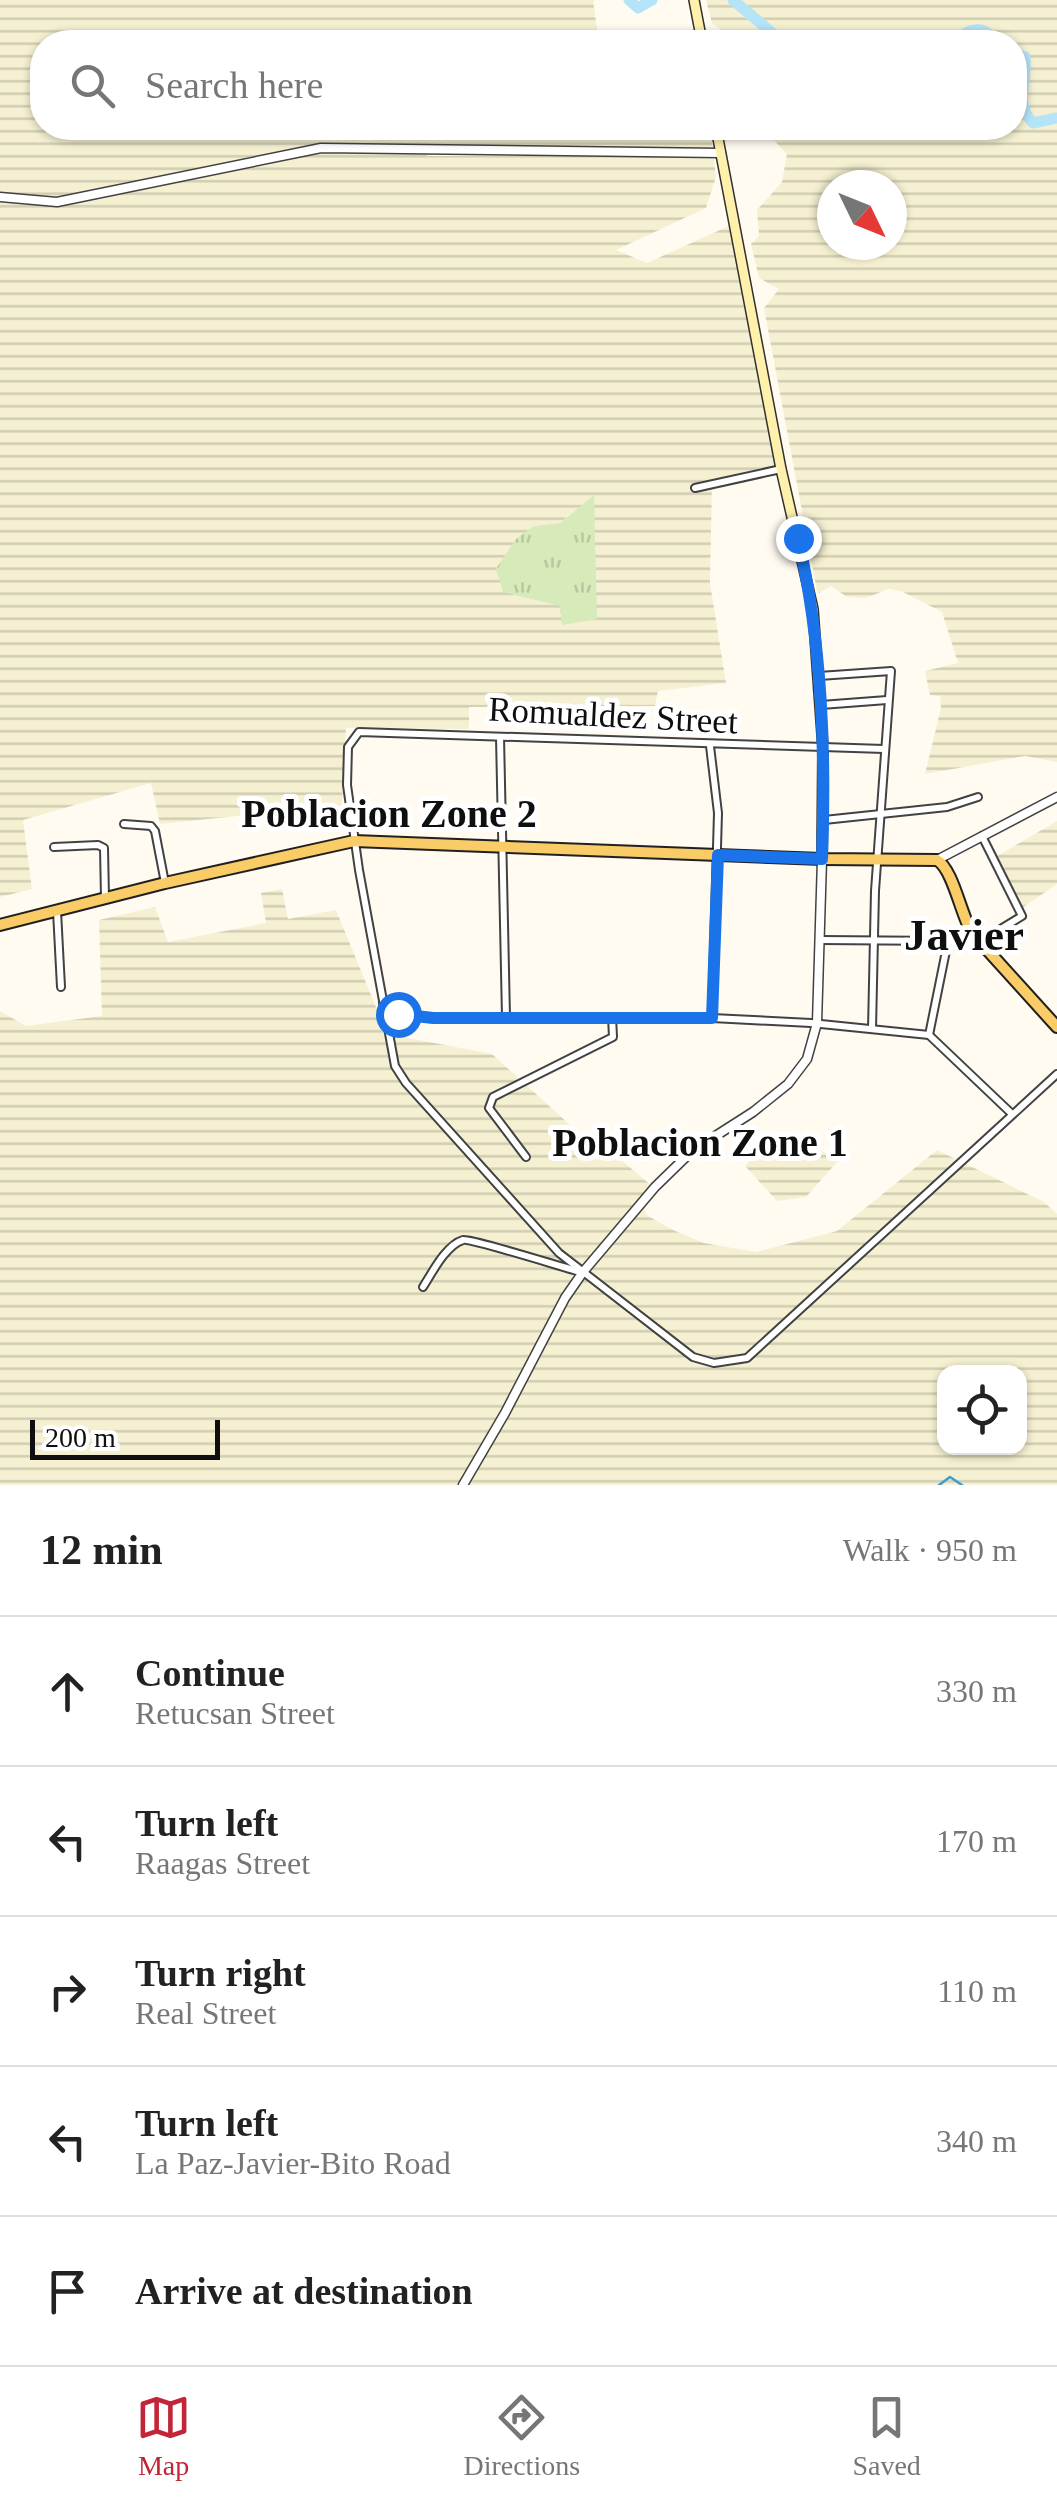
<!DOCTYPE html>
<meta charset="utf-8">
<style>
body{margin:0;font-family:"Times New Roman",serif;background:#f6f6f6;color:#222}
.controls{position:absolute;right:30px;bottom:30px;display:grid;overflow:hidden;border-radius:20px;box-shadow:0 2px 8px #0004}
.controls button{width:90px;height:90px;display:grid;place-items:center;padding:0;border:0;border-bottom:2px solid #e0e0e0;background:#fff;color:#222;font:50px sans-serif}
.compass{position:absolute;left:817px;top:170px;width:90px;height:90px;border-radius:50%;background:#fff;box-shadow:0 2px 8px #0004;rotate:133deg}
.scale{position:absolute;left:30px;bottom:25px;width:190px;box-sizing:border-box;padding-left:10px;border:5px solid #0f0f0f;border-top:0;font-size:28px;line-height:35px;white-space:nowrap;color:#0f0f0f;-webkit-text-stroke:8px #fff;paint-order:stroke}
.stop{position:absolute;width:30px;height:30px;margin:-22px;border:8px solid #1a73e8;border-radius:50%;background:#fff}
.stop.end{background:#1a73e8;border-color:#fff;box-shadow:0 2px 10px #0008}
.list{margin:0;padding:0;list-style:none}
h2{display:flex;justify-content:space-between;align-items:center;height:130px;margin:0;padding:0 40px;font-size:42px}
h2 small{font-size:32px;font-weight:400;color:#767676}
.list li{display:grid;grid-template-columns:65px 1fr auto;gap:30px;align-items:center;box-sizing:border-box;height:150px;padding:0 40px;border-top:2px solid #e0e0e0}
.list b{display:block;font-size:38px;white-space:nowrap}
.list p{margin:0;font-size:32px;white-space:nowrap;color:#767676}
.list em{font-size:32px;font-style:normal;color:#767676}
.icon{flex:none;width:55px;height:55px;fill:none;stroke:currentColor;stroke-width:2;stroke-linecap:round;stroke-linejoin:round}
.map{position:relative;flex:none;width:1057px;height:1485px;overflow:hidden}
.search{position:absolute;background:#fff;box-shadow:0 2px 8px #0004;left:30px;right:30px;top:30px;height:110px;display:flex;align-items:center;gap:25px;box-sizing:border-box;padding:0 35px;border-radius:40px;color:#767676;font-size:38px}
.sheet{height:880px;background:#fff}
nav{display:flex;justify-content:space-around;align-items:center;box-sizing:border-box;height:140px;border-top:2px solid #e0e0e0;background:#fff;font-size:28px;color:#767676}
nav a{display:grid;justify-items:center;gap:5px}
nav .on{color:#c12537}
.map>svg:first-child{display:block}
.farmland{fill:url(#farmland-rules);fill-rule:evenodd}
.grass{fill:url(#grass-tufts)}
.lines{fill:none;stroke-linecap:round;stroke-linejoin:round}
.stream{stroke:#3c9ece;stroke-width:2.5}
.river{stroke:#b5e3f7;stroke-width:11}
.minor-casing{stroke:#424242;stroke-width:10}
.tertiary-casing{stroke:#424242;stroke-width:11}
.secondary-casing{stroke:#313131;stroke-width:12}
.primary-casing{stroke:#202020;stroke-width:14}
.minor{stroke:#fff;stroke-width:6}
.tertiary{stroke:#fff;stroke-width:8}
.secondary{stroke:#fff0ac;stroke-width:9}
.primary{stroke:#f9cc67;stroke-width:10}
.route{stroke:#1a73e8;stroke-width:12}
.labels{text-anchor:middle;stroke-width:10;stroke-linejoin:round;paint-order:stroke}
.street-label{font-size:35px;fill:#0f0f0f;stroke:#fff}
.quarter-label{font-size:40px;font-weight:bold;fill:#0f0f0f;stroke:#fff}
.district-label{font-size:45px;font-weight:bold;fill:#0f0f0f;stroke:#fff}
</style>
<div class="map">
<svg width="1057" height="1485" viewBox="0 0 1057 1485">
<defs>
<pattern id="farmland-rules" width="6" height="5" patternUnits="userSpaceOnUse" patternTransform="scale(2.5)"><rect width="6" height="5" fill="#f5f0d1"/><path d="M0 2.5h6" fill="none" stroke="#d1cdb2"/></pattern>
<pattern id="grass-tufts" width="24" height="20" patternUnits="userSpaceOnUse" patternTransform="scale(2.5)"><rect width="24" height="20" fill="#d6eaba"/><path d="M3 7l-1-3M5 7V3M7 7l1-3M15 17l-1-3M17 17v-4M19 17l1-3" fill="none" stroke="#b6c89f"/></pattern>
</defs>
<rect width="100%" height="100%" fill="#fffbf1"/>
<g class="farmland">
<path d="M0 0H596L593 1 599 42H42V128H1014V42H737L712 23 706 0H1057V762L1025 756 925 774 941 708 940 696 930 695 925 671 958 663 942 612 901 591 889 589 866 598 847 597 831 586 819 593 817 591 764 308 779 289 759 278 751 244 759 236 757 210 782 182 787 154 771 137 743 140 728 129 711 134 716 177 706 208 616 250 647 263 731 225 777 469 712 483 710 583 726 683 658 691 655 706 469 707V729L346 728 342 805 160 824 151 783 23 820 32 889 0 897ZM425 146 550 148 549 156H427ZM832 185H892V245H832ZM574 511 563 625 560 605 534 526 560 523Z"/>
<path d="M1057 821V884L1022 908 997 856Z"/>
<path d="M282 889 288 919 336 910 380 1017 408 1038 492 1054 603 1155 620 1159 653 1187 644 1209 648 1216 673 1230 704 1243 756 1252 837 1231 937 1150 1044 1202 1057 1214V1485H0V1011L26 1026 102 1016 99 920 155 907 168 942 266 923 261 893ZM944 1372H1020V1448H944Z"/>
<path d="M793 1134 838 1161 806 1197 777 1201 745 1166 769 1140Z"/>
</g>
<path class="grass" d="M594 495 597 619 562 625 560 606 503 592 496 569 516 539 534 526 560 523Z"/>
<g class="lines">
<path class="stream" d="M939 1485 950 1477 962 1485"/>
<g class="river">
<path d="M629 0 638 8 652 0"/>
<path d="M733 0 783 42"/>
<path d="M956 42C968 26 985 25 995 42"/>
<path d="M1014 55 1025 57C1028 82 1013 102 1033 123L1057 118"/>
</g>
<defs>
<g id="minor">
<path d="M695 488 781 469"/>
<path d="M819 676 891 671 875 891 872 1029"/>
<path d="M821 705 887 700"/>
<path d="M500 737 506 1017"/>
<path d="M710 746 718 813 712 1018"/>
<path d="M884 749 359 732 348 747 347 785 359 870 395 1066 406 1083 559 1253 693 1357 714 1363 747 1358 1057 1074"/>
<path d="M824 820 947 807 978 797"/>
<path d="M124 824 151 826 155 831 165 883"/>
<path d="M54 847 98 845 104 848 105 898"/>
<path d="M57 911 61 987"/>
<path d="M820 940 948 941 972 933"/>
<path d="M981 941 1022 916 982 836"/>
<path d="M383 1003 398 1014 412 1017 712 1018 811 1023 929 1035"/>
<path d="M929 1035 1012 1114"/>
<path d="M929 1035 948 941"/>
<path d="M526 1157 489 1108 493 1097 613 1037 612 1017"/>
<path d="M423 1287C432 1273 446 1245 463 1240 470 1238 562 1267 577 1271"/>
</g>
<g id="tertiary">
<path d="M0 197 57 202 321 148 721 153"/>
<path d="M937 860 1057 797"/>
<path d="M463 1485 505 1413 565 1298 583 1272 655 1187 692 1151 753 1112 788 1084 807 1059 817 1023 822 859"/>
</g>
<g id="secondary">
<path d="M694 0 702 42"/>
<path d="M716 128 781 469 813 609 823 748 822 859"/>
</g>
<path id="primary" d="M0 925 165 883 354 841 822 859 937 860C953 869 961 915 972 933L1057 1027"/>
</defs>
<use href="#minor" class="minor-casing"/>
<use href="#tertiary" class="tertiary-casing"/>
<use href="#secondary" class="secondary-casing"/>
<use href="#primary" class="primary-casing"/>
<use href="#minor" class="minor"/>
<use href="#tertiary" class="tertiary"/>
<use href="#secondary" class="secondary"/>
<use href="#primary" class="primary"/>
</g>
<g class="lines">
<path class="route" d="M398 1014 433 1018H712L718 855 822 859C826 751 822 643 798 538"/>
</g>
<g class="labels">
<g class="street-label">
<text transform="translate(613 715) rotate(3)" y="12">Romualdez Street</text>
</g>
<g class="quarter-label">
<text x="389" y="827">Poblacion Zone 2</text>
<text x="700" y="1156">Poblacion Zone 1</text>
</g>
<g class="district-label">
<text x="964" y="950">Javier</text>
</g>
</g>
</svg>
<div class="controls">
<button><svg class="icon" aria-label="locate" viewBox="0 0 24 24"><circle cx="12" cy="12" r="6"/><path d="M12 2v4M12 18v4M2 12h4M18 12h4"/></svg></button>
</div>
<svg class="compass" viewBox="-18 -18 36 36"><path d="M0-13l5 13h-10z" fill="#e53935"/><path d="M0 13l5-13h-10z" fill="#767676"/></svg>
<div class="scale">200 m</div>
<div class="stop" style="left:398px;top:1014px"></div>
<div class="stop end" style="left:798px;top:538px"></div>
<div class="search"><svg class="icon" aria-label="search" viewBox="0 0 24 24"><circle cx="10" cy="10" r="6"/><path d="M15 15l6 6"/></svg>Search here</div>
</div>
<section class="sheet">
<h2>12 min<small>Walk · 950 m</small></h2>
<ul class="list">
<li><svg class="icon" aria-label="ahead" viewBox="0 0 24 24"><path d="M12 20V5M6 11l6-6 6 6"/></svg><div><b>Continue</b><p>Retucsan Street</p></div><em>330 m</em></li>
<li><svg class="icon" aria-label="left" viewBox="0 0 24 24"><path d="M17 20v-9H6M10 6l-5 5 5 5"/></svg><div><b>Turn left</b><p>Raagas Street</p></div><em>170 m</em></li>
<li><svg class="icon" aria-label="right" viewBox="0 0 24 24"><path d="M7 20v-9h11M14 6l5 5-5 5"/></svg><div><b>Turn right</b><p>Real Street</p></div><em>110 m</em></li>
<li><svg class="icon" aria-label="left" viewBox="0 0 24 24"><path d="M17 20v-9H6M10 6l-5 5 5 5"/></svg><div><b>Turn left</b><p>La Paz-Javier-Bito Road</p></div><em>340 m</em></li>
<li><svg class="icon" aria-label="arrive" viewBox="0 0 24 24"><path d="M6 21V4h12l-3 4 3 4H6"/></svg><div><b>Arrive at destination</b></div></li>
</ul>
</section>
<nav>
<a class="on"><svg class="icon" aria-label="map" viewBox="0 0 24 24"><path d="M3 6l6-2 6 2 6-2v14l-6 2-6-2-6 2zM9 4v14M15 6v14"/></svg>Map</a>
<a><svg class="icon" aria-label="directions" viewBox="0 0 24 24"><path d="M12 3l9 9-9 9-9-9zM9 14v-3h6M13 9l2 2-2 2"/></svg>Directions</a>
<a><svg class="icon" aria-label="saved" viewBox="0 0 24 24"><path d="M7 4h10v16l-5-4-5 4z"/></svg>Saved</a>
</nav>
